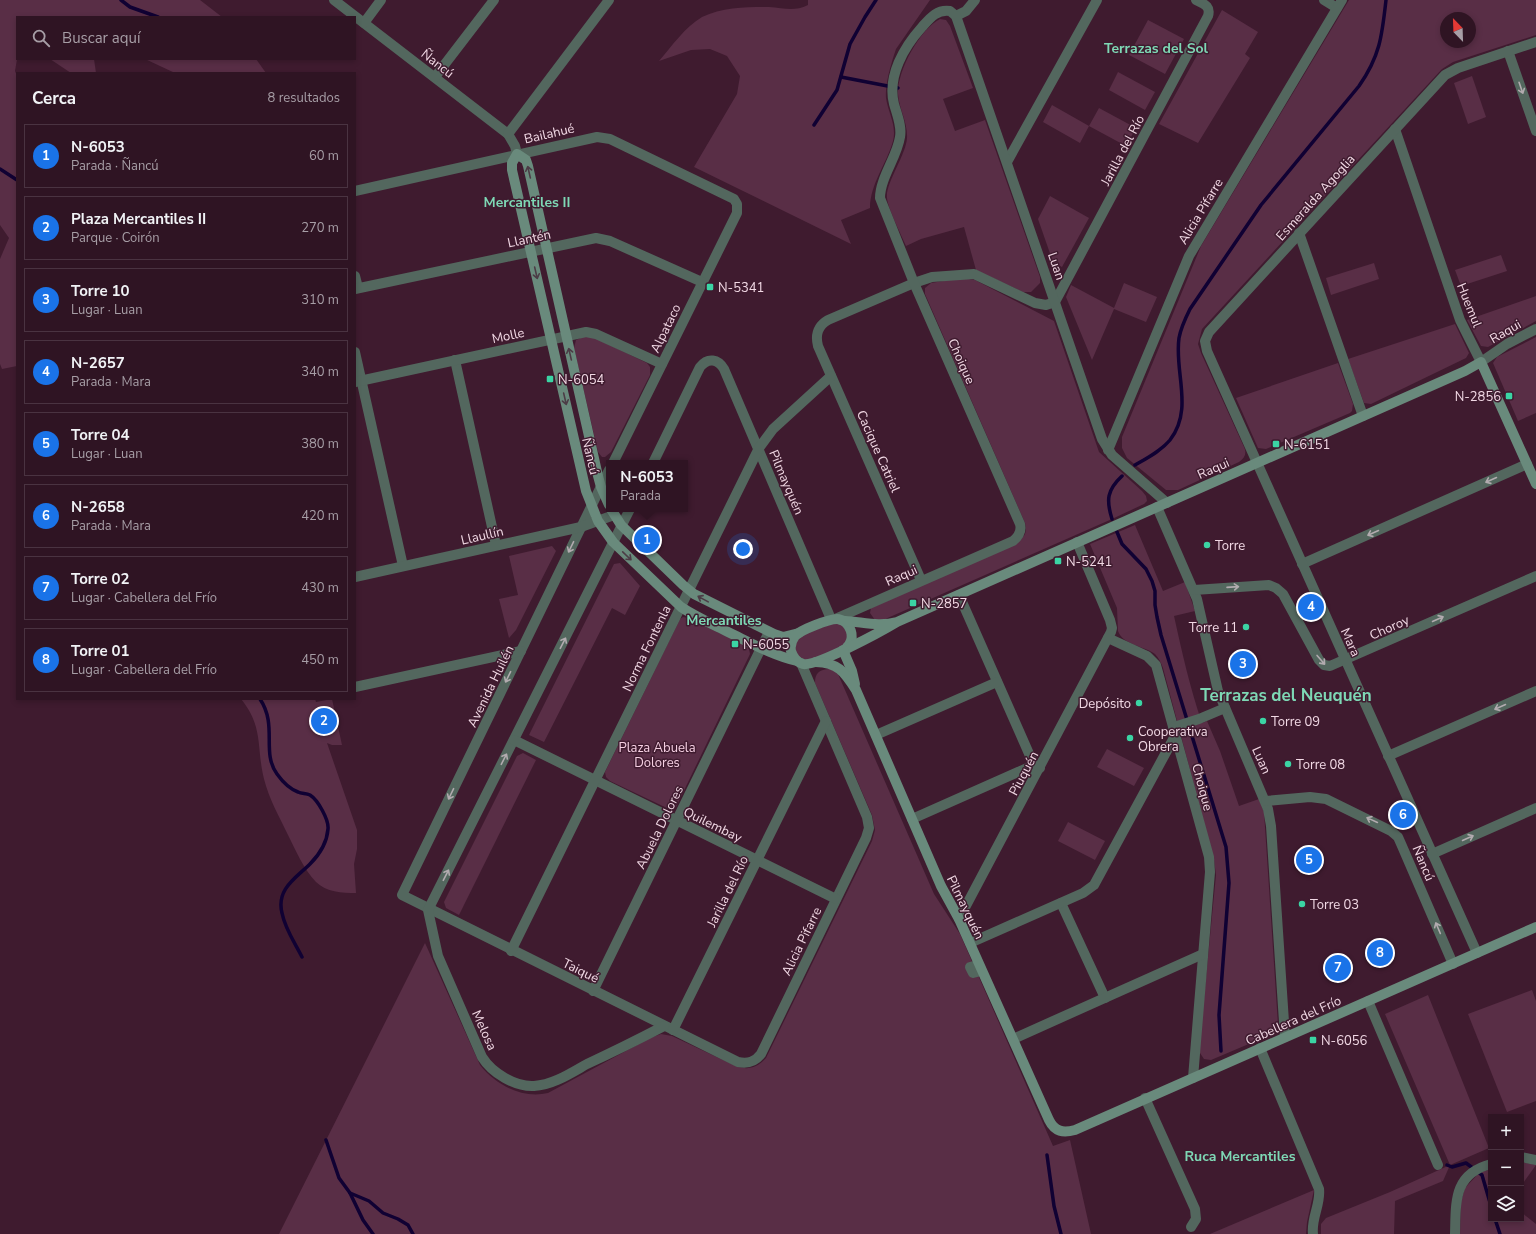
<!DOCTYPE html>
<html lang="es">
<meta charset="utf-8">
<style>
body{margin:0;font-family:"Nunito Sans",sans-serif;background:#3b2130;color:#f1f3f6}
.controls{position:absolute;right:12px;bottom:12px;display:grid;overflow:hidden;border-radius:0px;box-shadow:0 2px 6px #0003}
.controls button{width:36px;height:36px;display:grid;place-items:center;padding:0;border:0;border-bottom:1px solid #4a3341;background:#2f1423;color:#f1f3f6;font:20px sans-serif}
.compass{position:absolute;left:1440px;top:12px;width:36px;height:36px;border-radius:50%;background:#2f1423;box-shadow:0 2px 6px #0003;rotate:337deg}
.you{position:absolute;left:743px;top:549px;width:14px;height:14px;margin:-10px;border:3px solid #fff;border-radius:50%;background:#1a73e8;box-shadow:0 0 0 6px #1a73e833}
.badge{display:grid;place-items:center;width:26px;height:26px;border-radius:50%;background:#1a73e8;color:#fff;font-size:13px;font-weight:700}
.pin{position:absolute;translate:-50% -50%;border:2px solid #fff;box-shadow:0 1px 4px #0006}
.popup{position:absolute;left:606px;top:460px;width:82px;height:52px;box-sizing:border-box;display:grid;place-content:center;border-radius:0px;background:#2f1423;filter:drop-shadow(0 1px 3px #0005);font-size:13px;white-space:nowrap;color:#a79ea6}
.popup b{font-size:15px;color:#f1f3f6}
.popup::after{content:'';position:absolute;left:50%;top:100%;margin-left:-8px;border:8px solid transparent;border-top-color:#2f1423}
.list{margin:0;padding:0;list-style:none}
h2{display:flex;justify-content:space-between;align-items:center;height:52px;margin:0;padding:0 16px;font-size:17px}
h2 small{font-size:13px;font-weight:400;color:#a79ea6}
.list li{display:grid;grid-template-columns:26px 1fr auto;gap:12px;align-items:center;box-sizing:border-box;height:64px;margin:0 8px 8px;padding:0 8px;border:1px solid #4a3341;border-radius:0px}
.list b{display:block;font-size:15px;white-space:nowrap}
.list p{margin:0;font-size:13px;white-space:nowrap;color:#a79ea6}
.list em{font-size:13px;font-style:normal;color:#a79ea6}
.icon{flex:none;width:22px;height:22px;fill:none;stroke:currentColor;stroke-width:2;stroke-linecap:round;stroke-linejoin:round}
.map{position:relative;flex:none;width:1536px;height:1234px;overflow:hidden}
.search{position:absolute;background:#2f1423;box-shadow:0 2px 6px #0003;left:16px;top:16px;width:340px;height:44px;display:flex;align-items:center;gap:10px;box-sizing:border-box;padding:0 14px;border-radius:0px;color:#a79ea6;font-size:15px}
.panel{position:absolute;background:#2f1423;box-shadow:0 2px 6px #0003;left:16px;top:72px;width:340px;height:628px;border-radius:0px}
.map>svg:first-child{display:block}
.green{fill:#592e46;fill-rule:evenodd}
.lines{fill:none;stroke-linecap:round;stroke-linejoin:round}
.stream{stroke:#100133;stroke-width:3.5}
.street{stroke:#53675e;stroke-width:10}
.secondary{stroke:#698a7c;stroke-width:10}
.oneway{stroke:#b2abaf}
.oneway2{stroke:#4c3c46}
.poi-dot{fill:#3bd4a4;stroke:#3f1b2f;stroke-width:1.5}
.labels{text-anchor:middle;stroke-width:3;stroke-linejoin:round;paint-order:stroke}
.street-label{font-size:13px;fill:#f2d9e5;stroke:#3f1b2f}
.poi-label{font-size:13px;fill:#f2d9e5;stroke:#3f1b2f;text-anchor:start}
.park-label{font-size:13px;fill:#f5cfe2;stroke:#3f1b2f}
.neighbourhood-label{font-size:14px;font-weight:bold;fill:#7ed8b5;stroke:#3f1b2f}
.district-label{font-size:17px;font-weight:bold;fill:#7ed8b5;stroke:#3f1b2f}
</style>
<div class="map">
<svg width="1536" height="1234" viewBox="0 0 1536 1234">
<rect width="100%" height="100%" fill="#3f1b2f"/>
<g class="green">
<path d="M0 0H200L222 17H17V59L15 71 17 76V366L2 369 0 364V259L9 238 0 225Z"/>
<path d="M808 0H930L896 49 894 55C890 68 885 85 886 98 888 112 897 126 893 141 887 163 870 184 870 208L841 220 851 244 694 167 737 94 740 76 727 56 710 49 691 50 659 61C672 46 685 27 702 17 723 7 747 7 769 7 784 8 794 12 808 5Z"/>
<path d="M1349 0H1536V35L1453 62 1442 69 1202 329 1198 344 1201 353 1244 447C1247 453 1245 458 1239 462L1178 490H1166L1127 458 1122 448V437L1201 246ZM1446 18H1470V42H1446Z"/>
<path d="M1222 10 1258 32 1245 54 1250 58 1198 143 1159 124Z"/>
<path d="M940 19 946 20 950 26 973 88 943 99 955 131 985 120 1040 277V283L1031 292H1023L976 270 964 227 921 239 906 246C901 234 888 209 887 198 885 184 906 155 907 138 908 123 899 109 898 94 897 71 920 29 940 19Z"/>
<path d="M1148 20 1184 39 1165 74 1129 55Z"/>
<path d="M50 59H94L96 73H71Z"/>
<path d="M145 59H256L266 73H175Z"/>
<path d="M1118 72 1155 92 1145 110 1109 90Z"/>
<path d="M1472 76 1486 117 1468 124 1454 83Z"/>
<path d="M1052 105 1089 126 1099 108 1136 128 1126 146 1089 126 1080 143 1043 122Z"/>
<path d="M1050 196 1089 218 1062 267 1053 262 1038 219Z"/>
<path d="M1501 255 1507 271 1461 286 1455 270Z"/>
<path d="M1374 263 1379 279 1331 295 1326 278Z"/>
<path d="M962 278 975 280 1054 321 1099 452 1142 491 1146 496 1147 501 1144 504 1112 519 883 620H875L870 613 871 608 1016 543C1024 538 1028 532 1025 523L925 294V288L931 283Z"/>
<path d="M1124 283 1157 297 1146 322 1114 309 1092 360 1066 297 1071 285 1114 308Z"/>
<path d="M1536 296V321L1488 347 1481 346 1467 320Z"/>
<path d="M1455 324 1468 351 1469 353 1466 358 1371 404 1364 403 1348 359Z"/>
<path d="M585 336 593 337 647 363 650 367V375L611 452 605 457H602L598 452 574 348 576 340Z"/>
<path d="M1536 337V413L1518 421 1493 363 1497 357Z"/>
<path d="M1338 363 1353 404 1352 411 1350 413 1266 449 1258 448 1236 398Z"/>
<path d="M1135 525 1163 591 1185 582 1195 611 1174 616C1182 652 1190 688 1202 723L1207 721 1220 751 1239 806 1259 799 1264 812 1278 1025 1274 1032 1270 1035 1211 1060 1204 1059 1200 1053 1199 1050 1216 875 1214 860 1163 668C1161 663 1159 658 1155 654 1144 646 1123 645 1118 631L1117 608 1090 544Z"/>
<path d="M552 546 556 551 516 630 509 638 499 599 518 595 509 556Z"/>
<path d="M620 563 640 586 625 615 612 608 544 742 529 735 614 564Z"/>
<path d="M683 617 688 618 746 646 749 649 750 654 676 807 669 809 610 781 606 777 605 772 680 619Z"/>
<path d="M836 623 842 625 848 634 846 644 811 661 802 660 795 652C795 649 795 645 796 643 799 633 826 626 836 623Z"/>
<path d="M828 669H832L838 674 934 894 960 934 1053 1146 1070 1140 1091 1234H279L425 943 480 1065C496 1085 522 1099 548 1093L650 1038 661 1034 672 1036 738 1067C750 1070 758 1067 766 1058L872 841 875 830 872 815 815 683C815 673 819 670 828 669Z"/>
<path d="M241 699H315L316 702 332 699 342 745H332L327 743 357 830V849L354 864 356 893C342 893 326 892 316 882 304 870 295 849 288 835 279 816 269 799 264 779 256 747 264 727 241 699Z"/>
<path d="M1107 749 1144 768 1134 786 1097 767Z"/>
<path d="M523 753 536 760 459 915 446 908 444 902 517 756Z"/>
<path d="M1068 822 1105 841 1095 860 1058 841Z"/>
<path d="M1532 990 1536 1001V1101L1507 1112 1468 1014Z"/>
<path d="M1428 995 1489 1148 1450 1165 1443 1181 1395 1201 1394 1234H1321V1224L1326 1218 1390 1192 1450 1165 1385 1014Z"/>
<path d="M1521 1162 1536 1165 1521 1186Z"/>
<path d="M1491 1169V1219H1521V1212L1536 1224V1234H1460L1461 1201 1465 1188 1479 1173Z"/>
<path d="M1314 1190 1307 1222 1306 1234H1210Z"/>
</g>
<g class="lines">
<g class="stream">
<path d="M121 0 130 7 158 17"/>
<path d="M841 77 898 88"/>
<path d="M814 125 837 90 850 44 865 17 876 0"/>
<path d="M0 169 17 180"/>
<path d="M1135 465C1147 458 1161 451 1170 440 1194 409 1174 372 1179 338 1181 327 1185 319 1190 309L1261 205 1359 86C1380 56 1382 36 1386 0"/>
<path d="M1112 519C1106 500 1107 490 1122 476"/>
<path d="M1117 532 1122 544 1146 569 1152 581 1155 591V605L1157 617 1161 635 1226 847 1229 883 1219 1015 1221 1051"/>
<path d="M260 699C278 726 261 752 277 774 282 781 290 789 298 792 302 794 306 793 310 795 318 800 329 820 328 829 327 842 320 854 310 864 296 878 276 889 282 913 285 929 295 943 302 957"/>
<path d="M326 1140 339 1178 350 1193 363 1220 373 1234"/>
<path d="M1047 1155 1054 1206 1061 1234"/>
<path d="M1447 1165 1452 1167 1466 1163 1482 1175 1491 1206"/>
<path d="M350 1193 369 1201 383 1213 398 1219 408 1225 413 1234"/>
<path d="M1495 1219 1500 1234"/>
</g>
<g class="street">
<path d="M334 0 508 134 515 146 517 154"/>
<path d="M1324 0 1337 8"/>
<path d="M956 16 966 11 975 0"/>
<path d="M364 23 381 0"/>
<path d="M1508 51 1536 131"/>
<path d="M435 77 494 0"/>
<path d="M1395 129 1460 320 1481 362 1507 344 1536 329"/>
<path d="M508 134 609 0"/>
<path d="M1007 162 1097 0"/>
<path d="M355 191 597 137 610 139 734 199 737 204V213L613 463"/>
<path d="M1299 233 1363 416"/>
<path d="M355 276 358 288"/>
<path d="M355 289 596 238 610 241 702 282"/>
<path d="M355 352 403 566"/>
<path d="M455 360 496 545"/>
<path d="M355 382 586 332 596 334 662 364"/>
<path d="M1108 450 1189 256 1342 0"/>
<path d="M653 463 700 367C708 357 718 359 724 369L831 619"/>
<path d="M609 470 402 895 738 1062C748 1064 755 1062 761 1054L866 838 869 828 867 817 801 663"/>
<path d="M1157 507 1197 599 1218 691 1268 809 1271 826 1285 1037"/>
<path d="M630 509 428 910 438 956 482 1057C492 1073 515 1087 534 1086 553 1085 571 1073 587 1064 613 1052 639 1039 664 1026"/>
<path d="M1302 564 1527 464"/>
<path d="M355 577 581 527 614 515"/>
<path d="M921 580 818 346C815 334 818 326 828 320L914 283 932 277 974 274 1035 303 1046 305 1055 302 1208 16C1211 6 1204 4 1196 0"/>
<path d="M1194 590 1269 585 1276 588 1283 594 1319 660 1324 665 1330 666 1536 576"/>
<path d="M959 595 1034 765 1040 768"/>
<path d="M835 619 1013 541C1019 536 1022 531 1020 524L914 283 880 198C880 178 897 157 900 137 902 126 897 115 894 104 887 76 904 47 922 27 930 18 937 9 950 11L956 16 1102 439 1112 455 1167 503"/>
<path d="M1108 638 1147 656 1156 665 1209 857 1210 872 1193 1078"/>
<path d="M355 687 521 651"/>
<path d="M1174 727 1199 719 1225 708"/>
<path d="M876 735 997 682"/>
<path d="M514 740 836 899"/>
<path d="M1388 756 1536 691"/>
<path d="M1266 801 1310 797 1326 799 1391 831 1398 837 1402 846 1453 964"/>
<path d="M912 819 1034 765"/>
<path d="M1432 854 1536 808"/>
<path d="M1061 903 1105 998"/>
<path d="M959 919 1111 632 1112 628 1110 620 1077 542"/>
<path d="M970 943 1083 893 1094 885 1176 734"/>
<path d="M511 951 759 448 773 429 831 376"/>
<path d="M1477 953 1207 351 1205 341 1209 332 1445 75 1458 68 1536 42"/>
<path d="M974 966 977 972 973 973 970 967Z"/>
<path d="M593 991 769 632"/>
<path d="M1368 1001 1438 1165"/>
<path d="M673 1030 826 721"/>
<path d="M1013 1039 1203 954"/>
<path d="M1260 1048 1319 1189C1321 1204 1311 1218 1313 1234"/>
<path d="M1145 1098 1195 1209 1196 1219 1191 1227"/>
<path d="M1521 1157 1536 1160"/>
<path d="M1455 1234C1456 1202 1453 1174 1491 1164"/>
</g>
<g class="secondary">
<path d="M609 505 601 487 598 476 528 166 526 160 517 154 512 163V170L586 491 598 521 613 542 681 607C696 617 712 624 728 632 751 643 772 655 797 661"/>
<path d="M611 509 621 525 683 585 694 594 774 634 783 637 799 633"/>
<path d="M844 621C852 628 855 639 847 647"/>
<path d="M897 622C879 627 863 622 845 621 842 621 840 619 837 619 829 619 800 630 795 636 792 640 790 646 791 651 793 657 796 662 803 664 816 667 882 631 897 622L1465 371 1481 362 1536 484"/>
<path d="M843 650 852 671 855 684"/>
<path d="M816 662C838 663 844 671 856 690L941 886 959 919 1049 1120C1055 1132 1063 1133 1075 1130L1536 927"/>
</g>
</g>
<defs><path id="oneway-shaft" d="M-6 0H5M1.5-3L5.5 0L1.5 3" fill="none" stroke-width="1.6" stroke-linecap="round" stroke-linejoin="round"/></defs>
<g class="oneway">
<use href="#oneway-shaft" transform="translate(1521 88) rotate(71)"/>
<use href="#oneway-shaft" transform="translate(1491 480) rotate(156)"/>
<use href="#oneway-shaft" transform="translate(1373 533) rotate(156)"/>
<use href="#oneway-shaft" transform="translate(571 547) rotate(116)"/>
<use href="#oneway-shaft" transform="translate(1233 587) rotate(-4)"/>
<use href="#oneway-shaft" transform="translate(1438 619) rotate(-24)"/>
<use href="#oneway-shaft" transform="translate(563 643) rotate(-63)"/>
<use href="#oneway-shaft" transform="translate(1321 660) rotate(49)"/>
<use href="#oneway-shaft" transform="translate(508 677) rotate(116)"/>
<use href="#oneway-shaft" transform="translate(1500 707) rotate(156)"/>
<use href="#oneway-shaft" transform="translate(504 759) rotate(-63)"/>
<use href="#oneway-shaft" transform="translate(451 794) rotate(116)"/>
<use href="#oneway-shaft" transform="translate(1372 820) rotate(-155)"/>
<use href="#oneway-shaft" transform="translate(1468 838) rotate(-24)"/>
<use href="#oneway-shaft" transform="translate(446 875) rotate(-63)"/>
<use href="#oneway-shaft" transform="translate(1438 928) rotate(-113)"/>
</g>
<g class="oneway2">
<use href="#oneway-shaft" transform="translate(529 172) rotate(-103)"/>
<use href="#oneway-shaft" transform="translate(536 273) rotate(77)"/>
<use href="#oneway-shaft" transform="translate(570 354) rotate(-103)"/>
<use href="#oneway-shaft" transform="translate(565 399) rotate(77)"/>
<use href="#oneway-shaft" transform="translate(627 556) rotate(44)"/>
<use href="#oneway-shaft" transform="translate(703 599) rotate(-151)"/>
</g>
<g class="poi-dot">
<rect x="706" y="283" width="8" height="8" rx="2"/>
<rect x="546" y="375" width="8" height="8" rx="2"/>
<rect x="1505" y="392" width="8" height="8" rx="2"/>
<rect x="1272" y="440" width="8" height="8" rx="2"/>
<circle cx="1207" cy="545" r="4"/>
<rect x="1054" y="557" width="8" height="8" rx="2"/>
<rect x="909" y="599" width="8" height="8" rx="2"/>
<circle cx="1246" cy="627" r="4"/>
<rect x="731" y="640" width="8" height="8" rx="2"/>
<circle cx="1139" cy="703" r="4"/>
<circle cx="1263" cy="721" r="4"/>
<circle cx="1130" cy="738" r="4"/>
<circle cx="1288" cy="764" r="4"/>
<circle cx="1302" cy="904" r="4"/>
<rect x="1309" y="1036" width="8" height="8" rx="2"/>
</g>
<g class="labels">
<g class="street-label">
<text transform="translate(438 63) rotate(38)" y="5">Ñancú</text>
<text transform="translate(549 133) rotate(-13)" y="5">Bailahué</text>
<text transform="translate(1122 150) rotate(-62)" y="5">Jarilla del Río</text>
<text transform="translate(1315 197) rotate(-48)" y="5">Esmeralda Agoglia</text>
<text transform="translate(1200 211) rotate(-59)" y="5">Alicia Pifarre</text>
<text transform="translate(529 238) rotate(-12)" y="5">Llantén</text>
<text transform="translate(1057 266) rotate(71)" y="5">Luan</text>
<text transform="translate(1470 305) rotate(68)" y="5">Huemul</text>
<text transform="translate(665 328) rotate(-64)" y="5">Alpataco</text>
<text transform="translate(1505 331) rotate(-30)" y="5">Raqui</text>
<text transform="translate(508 335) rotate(-12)" y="5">Molle</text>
<text transform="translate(962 361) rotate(66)" y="5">Choique</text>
<text transform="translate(879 451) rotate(66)" y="5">Cacique Catriel</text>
<text transform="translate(591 456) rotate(77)" y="5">Ñancú</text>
<text transform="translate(1213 468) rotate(-24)" y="5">Raqui</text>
<text transform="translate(787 482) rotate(67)" y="5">Pilmayquén</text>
<text transform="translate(482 535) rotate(-13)" y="5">Llaullín</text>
<text transform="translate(901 575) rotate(-24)" y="5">Raqui</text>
<text transform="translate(1389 627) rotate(-24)" y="5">Choroy</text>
<text transform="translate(1351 642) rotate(66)" y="5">Mara</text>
<text transform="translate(646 648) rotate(-64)" y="5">Norma Fontenla</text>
<text transform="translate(490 686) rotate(-64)" y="5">Avenida Huilén</text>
<text transform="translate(1262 760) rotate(66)" y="5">Luan</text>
<text transform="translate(1023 773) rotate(-62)" y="5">Piuquén</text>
<text transform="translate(1203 787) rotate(75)" y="5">Choique</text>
<text transform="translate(713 824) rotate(26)" y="5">Quilembay</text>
<text transform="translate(659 827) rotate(-64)" y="5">Abuela Dolores</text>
<text transform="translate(1424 863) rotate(67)" y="5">Ñancú</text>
<text transform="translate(727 891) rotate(-64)" y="5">Jarilla del Río</text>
<text transform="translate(966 907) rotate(64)" y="5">Pilmayquén</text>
<text transform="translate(801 941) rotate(-64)" y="5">Alicia Pifarre</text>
<text transform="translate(581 970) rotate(26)" y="5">Taiqué</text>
<text transform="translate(1293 1020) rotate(-24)" y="5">Cabellera del Frío</text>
<text transform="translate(485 1030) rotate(66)" y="5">Melosa</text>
</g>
<g class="poi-label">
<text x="718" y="292">N-5341</text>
<text x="558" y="384">N-6054</text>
<text x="1501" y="401" text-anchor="end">N-2856</text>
<text x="1284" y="449">N-6151</text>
<text x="1215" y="550">Torre</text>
<text x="1066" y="566">N-5241</text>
<text x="921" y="608">N-2857</text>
<text x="1238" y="632" text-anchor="end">Torre 11</text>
<text x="743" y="649">N-6055</text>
<text x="1131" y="708" text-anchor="end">Depósito</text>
<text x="1271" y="726">Torre 09</text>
<text x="1138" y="736">Cooperativa<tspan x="1138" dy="15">Obrera</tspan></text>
<text x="1296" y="769">Torre 08</text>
<text x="1310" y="909">Torre 03</text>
<text x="1321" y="1045">N-6056</text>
</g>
<g class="park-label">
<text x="657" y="752">Plaza Abuela<tspan x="657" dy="15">Dolores</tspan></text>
</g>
<g class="neighbourhood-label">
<text x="1156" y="53">Terrazas del Sol</text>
<text x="527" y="207">Mercantiles II</text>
<text x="724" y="625">Mercantiles</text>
<text x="1240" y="1161">Ruca Mercantiles</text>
</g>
<g class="district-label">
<text x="1286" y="701">Terrazas del Neuquén</text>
</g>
</g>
</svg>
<div class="controls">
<button>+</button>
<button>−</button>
<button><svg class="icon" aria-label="layers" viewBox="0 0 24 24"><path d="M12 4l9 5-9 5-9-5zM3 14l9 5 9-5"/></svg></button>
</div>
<svg class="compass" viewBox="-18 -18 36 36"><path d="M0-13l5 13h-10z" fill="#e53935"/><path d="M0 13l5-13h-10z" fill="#a79ea6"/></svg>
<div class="you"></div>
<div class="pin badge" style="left:647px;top:540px">1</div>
<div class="popup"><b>N-6053</b>Parada</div>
<div class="pin badge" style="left:324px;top:721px">2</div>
<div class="pin badge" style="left:1243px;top:664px">3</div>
<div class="pin badge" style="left:1311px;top:607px">4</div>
<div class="pin badge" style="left:1309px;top:860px">5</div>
<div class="pin badge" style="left:1403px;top:815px">6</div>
<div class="pin badge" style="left:1338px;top:968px">7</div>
<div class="pin badge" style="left:1380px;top:953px">8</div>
<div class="search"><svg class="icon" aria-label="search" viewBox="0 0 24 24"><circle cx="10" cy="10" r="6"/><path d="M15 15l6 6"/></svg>Buscar aquí</div>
<section class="panel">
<h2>Cerca<small>8 resultados</small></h2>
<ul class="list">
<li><span class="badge">1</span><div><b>N-6053</b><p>Parada · Ñancú</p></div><em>60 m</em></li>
<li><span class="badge">2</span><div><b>Plaza Mercantiles II</b><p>Parque · Coirón</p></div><em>270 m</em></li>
<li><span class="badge">3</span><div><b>Torre 10</b><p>Lugar · Luan</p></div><em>310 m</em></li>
<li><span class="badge">4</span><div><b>N-2657</b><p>Parada · Mara</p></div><em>340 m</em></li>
<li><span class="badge">5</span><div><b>Torre 04</b><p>Lugar · Luan</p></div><em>380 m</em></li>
<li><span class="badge">6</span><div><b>N-2658</b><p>Parada · Mara</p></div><em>420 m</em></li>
<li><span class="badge">7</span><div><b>Torre 02</b><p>Lugar · Cabellera del Frío</p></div><em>430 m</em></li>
<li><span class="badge">8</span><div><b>Torre 01</b><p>Lugar · Cabellera del Frío</p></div><em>450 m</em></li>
</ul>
</section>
</div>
